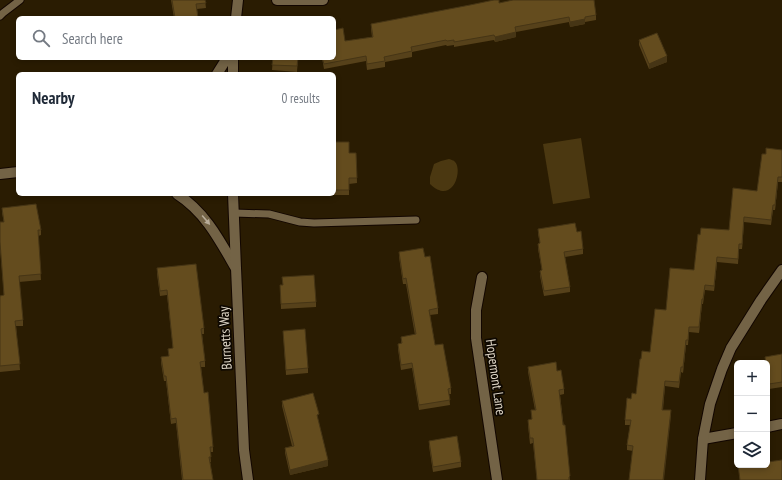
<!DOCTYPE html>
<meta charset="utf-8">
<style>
body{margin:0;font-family:"PT Sans Narrow",sans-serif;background:#f6f6f7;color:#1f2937}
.controls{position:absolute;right:12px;bottom:12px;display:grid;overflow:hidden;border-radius:6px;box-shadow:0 2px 6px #0003}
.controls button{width:36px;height:36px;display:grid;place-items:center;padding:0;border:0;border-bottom:1px solid #e0e1e3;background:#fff;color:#1f2937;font:20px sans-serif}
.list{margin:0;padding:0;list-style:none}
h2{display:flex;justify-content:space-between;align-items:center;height:52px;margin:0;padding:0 16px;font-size:17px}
h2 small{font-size:13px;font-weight:400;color:#747a83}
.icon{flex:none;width:22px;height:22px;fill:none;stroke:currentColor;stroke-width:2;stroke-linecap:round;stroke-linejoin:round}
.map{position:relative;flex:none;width:782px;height:480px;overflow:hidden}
.search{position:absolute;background:#fff;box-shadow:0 2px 6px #0003;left:16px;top:16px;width:320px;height:44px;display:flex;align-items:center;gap:10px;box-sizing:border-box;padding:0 14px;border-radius:6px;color:#747a83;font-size:15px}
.panel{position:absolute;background:#fff;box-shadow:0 2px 6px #0003;left:16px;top:72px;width:320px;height:124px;border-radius:6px}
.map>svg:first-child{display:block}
.green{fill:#4b3811}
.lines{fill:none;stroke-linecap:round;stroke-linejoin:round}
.lane-casing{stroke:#120600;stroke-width:9}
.street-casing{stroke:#120600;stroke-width:12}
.lane{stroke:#736346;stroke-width:7}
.street{stroke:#736346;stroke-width:10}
.wall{fill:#56411a}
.shaded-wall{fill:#463515}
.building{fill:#644c1e;stroke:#463515}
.oneway{fill:#b8ac99}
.labels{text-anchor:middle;stroke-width:3.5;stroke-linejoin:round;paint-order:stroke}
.street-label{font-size:14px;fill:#ddd4c5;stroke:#0e0801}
</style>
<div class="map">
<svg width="782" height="480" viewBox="0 0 782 480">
<rect width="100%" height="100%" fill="#2a1c02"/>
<g class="green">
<path d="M581 138 590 198 553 204 543 144Z"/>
<path d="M449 159C451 160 454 160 455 162 463 170 453 206 430 184V177L434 164 441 161Z"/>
</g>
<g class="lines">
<defs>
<g id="lane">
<path d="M0 16 3 13 20 0"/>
<path d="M234 213 269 214 300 222 314 223 416 220"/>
</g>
<g id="street">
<path d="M277 0H323"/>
<path d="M236 18 238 0"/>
<path d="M217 74 227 58"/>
<path d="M233 74V58"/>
<path d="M0 174 18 172"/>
<path d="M177 194C205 212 219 239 235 267"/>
<path d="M233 194 236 268 244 450 248 480"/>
<path d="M482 277 476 310V338L497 480"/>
<path d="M767 427 782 424"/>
<path d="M703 439 737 433"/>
<path d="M700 480 703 439 710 404 722 369 731 348 761 300 782 270"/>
</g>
</defs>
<use href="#lane" class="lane-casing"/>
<use href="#street" class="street-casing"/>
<use href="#lane" class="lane"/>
<use href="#street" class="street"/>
</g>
<g class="wall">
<path d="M171 0H205L206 8 197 9 198 18H174Z"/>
<path d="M499 3 596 15V20L585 22V24L570 27 569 22 516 32V37L495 42 494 40 454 47V45L447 46 446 45 412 52V57L385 62V67L367 70 366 61 324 69 322 58H334L345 41 372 37 371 29V24Z"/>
<path d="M639 40 667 62 649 69 639 45Z"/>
<path d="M273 58H298L297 72 272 70Z"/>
<path d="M334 142 349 153H356L357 183 349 184V195H332L331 194H334Z"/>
<path d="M782 150V182H778L775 210H773L771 225 744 222 742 249H739L738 264 717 262 714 291 705 290 703 304H702L699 333 689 332 688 345H686L683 373 681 372 679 388 665 386 663 410 671 416 633 451 627 450V445L630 425H625V420L631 399 636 394 641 359 650 352 666 310 694 270 700 235 729 230 757 191 766 154Z"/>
<path d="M2 208 41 230V235L38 236 41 280 19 282 23 320V326H16L20 370 0 372V296L4 295 0 247V222H4L2 213Z"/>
<path d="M538 229 577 232 583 249V254L565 257 570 287V292L544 296 540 276V271L542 270 538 249V244L540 243 538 234Z"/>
<path d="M399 252 425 257 438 308V314L430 315 435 345 451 388V394H449L450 405 419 410 412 368 401 370 398 349V344H401V337L415 335 406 284H403L399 257Z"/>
<path d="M157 268 204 328V334H202L205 361V367H201L204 393 213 447V452H210L211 462H210L213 480H182L176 423 171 424 166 381H164L161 363V357L169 356 168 349 173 348 167 295 160 296 157 274Z"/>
<path d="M280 285H283L316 302V307L281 309Z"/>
<path d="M283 331 308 368V373L286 375Z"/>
<path d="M782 354V387L769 389 767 374V363H765V357Z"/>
<path d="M528 367 557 371 564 389V394L560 395 570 480H537L533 443 530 444 528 425V420H532L531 410H535L528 372Z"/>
<path d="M282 401 318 420 328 466 290 475 285 453V448L292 446 282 406Z"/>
<path d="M429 441 461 462V467L433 472 429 446Z"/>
</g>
<g class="shaded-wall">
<path d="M585 19V24L570 27V22Z"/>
<path d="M516 32V37L495 42V37Z"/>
<path d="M667 56V62L649 69V64Z"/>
<path d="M778 177V182L775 210V205Z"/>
<path d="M744 217V222L742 249V244Z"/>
<path d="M717 257V262L714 291V286Z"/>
<path d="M702 299V304L699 333V327Z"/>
<path d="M686 340V345L683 373V367Z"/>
<path d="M665 381V386L662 415V410Z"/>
<path d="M671 410V416L664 480H663Z"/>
<path d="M328 460V466L290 475V470Z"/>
</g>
<g class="building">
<path d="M172 0H205L206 3 196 4 198 18H175Z"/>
<path d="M494 0H499V3L513 0H594L596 15 585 17V19L570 22 569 17 515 27 516 32 495 37 494 35 454 42V40L447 41 446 40 411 47 412 51 384 57 385 61 367 64 366 56 324 64 322 58H334V30L343 28 345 41 373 37 371 24 470 5Z"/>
<path d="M657 33 667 56 649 64 639 40Z"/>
<path d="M273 58H298L297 66 272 65Z"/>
<path d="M334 142H349V153H356L357 178H349V190H334Z"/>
<path d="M766 148 782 150V177H778L775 205H773L771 220 744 217 742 244H739L738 259 717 257 714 286 705 285 703 299H702L699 327H689L688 340H686L683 367H681L679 382 665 381 662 410H671L663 480H629L633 446 627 445 631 420H625L627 398 631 399 632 393 636 394 640 359H641L642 351 650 352 655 309 666 310 670 268 694 270 698 234 700 235 701 228 729 230 733 188 757 191 762 154H766Z"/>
<path d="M36 204 41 230H38L41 274 19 276 23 320 15 321 20 364 0 366V296L4 295 0 242V222H4L2 208Z"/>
<path d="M575 223 577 232 581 231 583 249 564 252 570 287 544 291 540 271 542 270 538 244 540 243 538 229Z"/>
<path d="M423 248 425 257 430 256 438 308 429 310 435 345 443 344 451 388 448 389 450 400 419 405 412 363 401 365 398 344 402 343 401 337 416 334 406 278 403 279 399 252Z"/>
<path d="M196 264 204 328 201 329 205 361 200 362 204 393 208 392 213 447H210L211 457H209L213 480H183L176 418 171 419 166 376H164L161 357 169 356 168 349 173 348 167 290 160 291 157 268Z"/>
<path d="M314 275 316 302 281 304 280 285H283L282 277Z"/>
<path d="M305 329 308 368 286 370 283 331Z"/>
<path d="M782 354V382L769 384 767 369V363H766L765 357Z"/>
<path d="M556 362 557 371 561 370 564 389 559 390 563 425H565L570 476 569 477V480H537L533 438H530L528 420 532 419 531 410H536L528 367Z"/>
<path d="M313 393 319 414 317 415 328 460 290 470 285 448 294 446 282 401Z"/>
<path d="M457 436 461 462 433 467 429 441Z"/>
<path d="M782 460V480H740L738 465H767V462Z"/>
</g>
<defs><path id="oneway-solid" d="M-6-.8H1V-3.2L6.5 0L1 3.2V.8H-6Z"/></defs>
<use class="oneway" href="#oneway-solid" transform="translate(206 220) rotate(50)"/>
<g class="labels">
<g class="street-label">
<text transform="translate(225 338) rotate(-93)" y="5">Burnetts Way</text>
<text transform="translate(496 377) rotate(82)" y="5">Hopemont Lane</text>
</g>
</g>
</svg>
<div class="controls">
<button>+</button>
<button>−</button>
<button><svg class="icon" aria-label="layers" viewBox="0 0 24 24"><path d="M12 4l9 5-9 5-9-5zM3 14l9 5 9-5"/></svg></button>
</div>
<div class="search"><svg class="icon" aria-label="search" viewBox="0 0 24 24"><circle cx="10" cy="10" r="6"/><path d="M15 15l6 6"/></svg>Search here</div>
<section class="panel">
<h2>Nearby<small>0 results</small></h2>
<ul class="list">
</ul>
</section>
</div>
